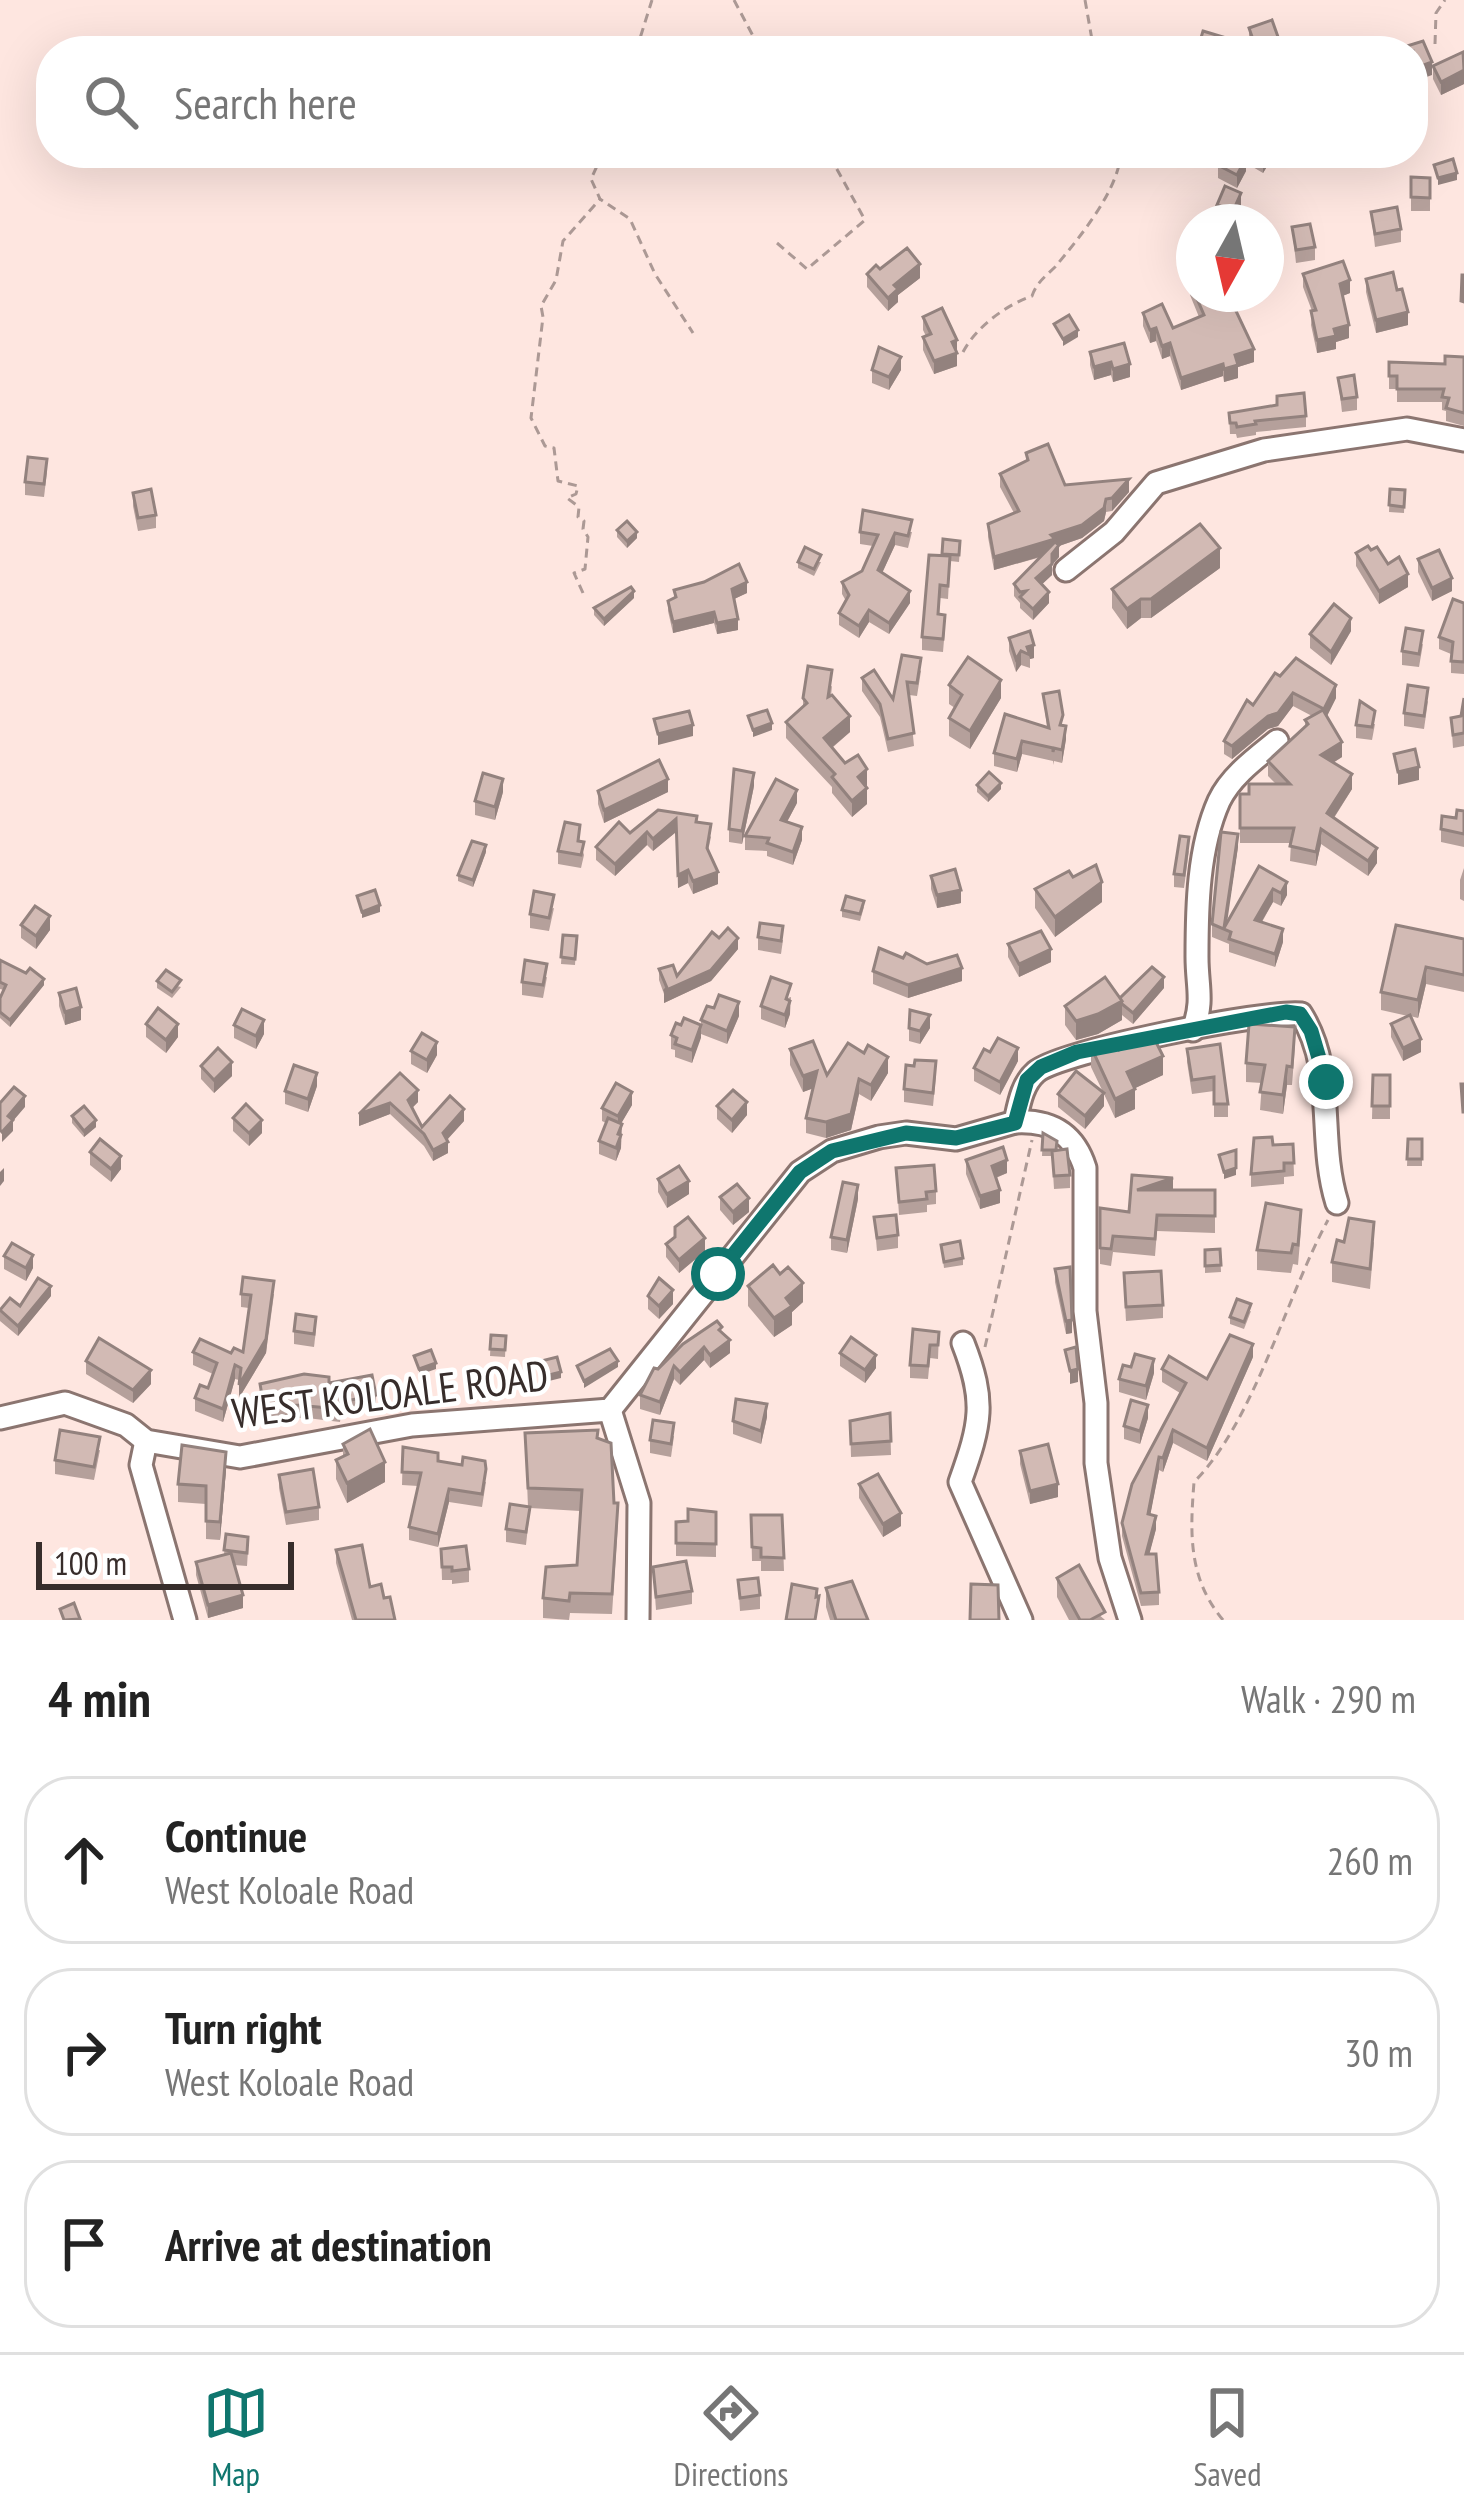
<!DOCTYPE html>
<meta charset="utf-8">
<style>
body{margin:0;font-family:"PT Sans Narrow",sans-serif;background:#f2f2f2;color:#222}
.compass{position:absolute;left:1176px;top:204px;width:108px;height:108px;border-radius:50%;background:#fff;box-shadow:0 12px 48px #0002;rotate:188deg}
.scale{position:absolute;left:36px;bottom:30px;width:258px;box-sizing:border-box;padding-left:12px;border:6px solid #372d2b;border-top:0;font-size:33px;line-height:42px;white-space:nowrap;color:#372d2b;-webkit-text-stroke:9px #fff;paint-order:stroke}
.stop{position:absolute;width:36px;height:36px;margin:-27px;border:9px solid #0f766e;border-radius:50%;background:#fff}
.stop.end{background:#0f766e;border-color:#fff;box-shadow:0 3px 12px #0008}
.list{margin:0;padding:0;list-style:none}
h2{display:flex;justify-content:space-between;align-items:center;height:156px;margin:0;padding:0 48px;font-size:51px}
h2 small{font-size:39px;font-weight:400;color:#767676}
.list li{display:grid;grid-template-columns:78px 1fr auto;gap:36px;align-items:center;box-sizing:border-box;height:168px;margin:0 24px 24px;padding:0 24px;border:3px solid #e0e0e0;border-radius:48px}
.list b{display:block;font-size:45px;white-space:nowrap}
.list p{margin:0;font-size:39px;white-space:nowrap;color:#767676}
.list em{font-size:39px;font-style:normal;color:#767676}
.icon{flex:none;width:66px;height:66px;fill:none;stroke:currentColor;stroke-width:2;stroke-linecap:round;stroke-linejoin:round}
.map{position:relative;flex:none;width:1464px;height:1620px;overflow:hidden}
.search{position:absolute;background:#fff;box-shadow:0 12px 48px #0002;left:36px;right:36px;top:36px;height:132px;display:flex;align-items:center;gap:30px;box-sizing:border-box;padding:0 42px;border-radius:48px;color:#767676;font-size:45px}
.sheet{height:732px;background:#fff}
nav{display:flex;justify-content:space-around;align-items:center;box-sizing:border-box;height:168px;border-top:3px solid #e0e0e0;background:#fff;font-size:33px;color:#767676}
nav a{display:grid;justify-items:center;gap:6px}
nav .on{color:#0f766e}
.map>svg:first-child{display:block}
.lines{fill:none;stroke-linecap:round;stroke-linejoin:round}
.minor-casing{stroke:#8b7570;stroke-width:27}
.path{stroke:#ac9995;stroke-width:3;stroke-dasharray:9 6;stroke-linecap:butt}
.minor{stroke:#fff;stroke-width:21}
.wall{fill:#b5a09b}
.shaded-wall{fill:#93827e}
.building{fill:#d2bab4;stroke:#93827e;stroke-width:3}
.route{stroke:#0f766e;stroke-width:15}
.labels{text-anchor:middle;stroke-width:9;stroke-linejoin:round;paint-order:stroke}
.street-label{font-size:42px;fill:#372d2b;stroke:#fff}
</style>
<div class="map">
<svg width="1464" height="1620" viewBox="0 0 1464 1620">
<rect width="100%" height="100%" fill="#fee6e0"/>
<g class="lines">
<defs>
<g id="minor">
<path d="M1066 570 1114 532 1156 483 1264 450 1407 429 1464 440"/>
<path d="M1193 1030C1204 1000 1197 987 1197 957 1197 907 1198 848 1219 801 1231 776 1256 758 1277 741"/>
<path d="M1015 1122C1051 1120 1074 1133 1085 1168V1311L1096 1403V1463L1110 1558 1130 1620"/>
<path d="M963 1343C986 1402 981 1423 960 1482L1021 1620"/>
<path d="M610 1410 639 1503 638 1620"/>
<path d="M0 1418 65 1403 126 1425 146 1441 240 1457 412 1425 610 1410 800 1172 832 1151 879 1137 906 1133 956 1139 1015 1122C1019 1104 1022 1084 1036 1072 1061 1051 1266 1010 1301 1014 1337 1072 1317 1139 1337 1203"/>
<path d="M146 1441 141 1465 185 1620"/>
</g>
</defs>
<use href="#minor" class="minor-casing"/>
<g class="path">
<path d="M734 0 761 51"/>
<path d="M1085 0 1094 51"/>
<path d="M1435 44 1436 13 1445 0"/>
<path d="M636 51 652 0"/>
<path d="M603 153 591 179 600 199 630 219 655 274 693 333"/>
<path d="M777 243 807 269 865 220 828 153"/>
<path d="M963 352C976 327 1006 305 1032 296 1037 282 1045 277 1055 267 1080 237 1118 191 1121 153"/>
<path d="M583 593 574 573 585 569 588 537 583 529 584 521 578 517 579 507 567 498 576 494 578 486 558 481 554 448 545 446 531 418 543 317 541 306 556 280 563 241 600 199"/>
<path d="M985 1347 1032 1140"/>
<path d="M1223 1620C1188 1578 1190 1533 1194 1482 1254 1422 1286 1297 1328 1220"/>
</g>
<use href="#minor" class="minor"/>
</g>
<g class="wall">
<path d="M1249 28 1283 51H1253L1249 40Z"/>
<path d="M1464 54V84L1441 95 1433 79V66Z"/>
<path d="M1244 153H1273V157L1263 173 1246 163V171L1237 188 1218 178V165L1244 157Z"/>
<path d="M1411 177 1430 178V211H1411Z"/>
<path d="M1217 205 1241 206 1234 222H1227L1217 218Z"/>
<path d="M1371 212 1401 229V242L1375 247Z"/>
<path d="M1292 227 1315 247V260L1296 263Z"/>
<path d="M880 269 920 278 898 295V302L888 311 867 287V274Z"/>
<path d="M1303 274 1350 293 1342 296 1349 338 1336 342V349L1317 353 1311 325 1312 311 1303 287Z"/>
<path d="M1366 279 1408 325 1376 333 1366 292Z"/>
<path d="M1190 282 1254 362 1238 367V378L1224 382 1223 376 1181 390 1170 356 1162 359 1156 341 1150 343 1143 326V313L1173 328 1199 317 1190 295Z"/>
<path d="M923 317 957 340V366L934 374 923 350V337L926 336 923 330Z"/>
<path d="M1090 352 1130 377 1113 382 1111 375 1094 380 1090 365Z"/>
<path d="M1464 357V426L1446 421V411L1442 410V402H1397V389H1389V362L1445 364Z"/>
<path d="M872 370H901L889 390 872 383Z"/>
<path d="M1338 378 1357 397V410L1342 412Z"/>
<path d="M1277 405 1306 416V427L1256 432V435L1237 438 1236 434H1230L1229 413Z"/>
<path d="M1026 453 1065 485 1129 492 1112 511 1106 512 1104 521 1082 538 1059 546V557L1052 565V575L1042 584 1049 603 1033 620 1020 608V603L1014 596V584L1041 557 994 570 988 537V524L1014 513 1000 487V474L1026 461Z"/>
<path d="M47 472 44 497 25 495V482Z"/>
<path d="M1390 489 1405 490 1404 513 1389 512Z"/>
<path d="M133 493 156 515V528L138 531 133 506Z"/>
<path d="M617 530 637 538 627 548 617 537Z"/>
<path d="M860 532H912L908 548 895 545 882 573 910 603 889 634 869 622 859 638 839 625V613L846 601 842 594V582L862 571 873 546 860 544Z"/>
<path d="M943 539 960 548 959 562 950 561 948 599 940 598 939 614 945 628 943 652 922 650V637L942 556Z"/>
<path d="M1371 550 1388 564 1408 587 1379 604 1356 566V553Z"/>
<path d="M1418 559 1452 591 1432 601 1418 572Z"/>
<path d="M798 562H821L814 576 798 568Z"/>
<path d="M1220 568 1151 618H1141L1127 629 1112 608V589Z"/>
<path d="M674 590 747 593 734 599 738 630 717 634 714 623 673 633 668 611V601L674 598Z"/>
<path d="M634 598 604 626 594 615V608Z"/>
<path d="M1464 603V674L1451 673V654L1439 649V637Z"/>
<path d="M1351 631 1331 665 1310 648V634Z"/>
<path d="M1009 638 1034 658 1030 659V668L1021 665 1016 672 1009 651Z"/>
<path d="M1423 644 1419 667 1402 665V651Z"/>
<path d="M902 655 921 671 917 696 909 695 914 746 888 752 880 717 862 691V678L893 699Z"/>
<path d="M1280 676 1336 698 1327 716 1342 757 1333 763 1352 789 1334 818 1377 863 1368 876 1321 844 1316 866 1290 861 1291 843H1240V794H1249L1276 784 1268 776V761L1305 727V720L1312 716 1293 706 1278 726 1268 729 1232 759 1224 754V741L1253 705Z"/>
<path d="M949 685 1001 698 970 749 949 736V718L955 708 949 704Z"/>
<path d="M832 686 831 696 850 732 832 748 867 785V804L852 817 832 793V787L786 738V722L803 706V698Z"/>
<path d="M1043 694 1063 725 1066 739 1062 763 1054 761 1053 765V761L1022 754 1017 772 994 766V753L1047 727Z"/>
<path d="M1464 698V746L1453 748 1451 718 1461 716Z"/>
<path d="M1428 701 1424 729 1404 726V713Z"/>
<path d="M1375 724 1372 740 1356 738V725Z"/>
<path d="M977 785 1001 789 988 802 977 792Z"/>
<path d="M754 786 742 844 729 842V829Z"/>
<path d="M598 791 668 792 604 823 598 804Z"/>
<path d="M503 792 495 820 475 815V801Z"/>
<path d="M797 803 787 822 802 840 793 865 767 856V851L745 850V836Z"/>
<path d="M1464 811V847L1441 842V829Z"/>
<path d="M697 822 711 837 708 851 718 884 693 894 688 883 678 888 676 832 653 851 647 845 615 876 596 860V847L630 833Z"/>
<path d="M580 841 584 855 581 868 558 864V851Z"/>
<path d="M1238 847 1226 923 1259 866 1287 895 1281 906 1273 902 1262 922 1283 942 1275 967 1229 952V944L1212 937V924Z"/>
<path d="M1189 850 1184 888 1174 887V874Z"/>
<path d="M486 852 473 887 458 881V875Z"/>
<path d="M1464 868V901L1460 899V880Z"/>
<path d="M931 876 961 903 937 908 931 889Z"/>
<path d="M1073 877 1102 902 1055 937 1035 908V889Z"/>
<path d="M864 907 860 921 842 917V910Z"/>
<path d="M554 908 549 931 530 928V914Z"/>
<path d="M21 925 50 930 36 949 21 938Z"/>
<path d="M563 935 577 936 575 965 561 964Z"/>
<path d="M758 937 783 940 781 954 758 950Z"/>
<path d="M719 938 738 949 711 981 664 1003V994L659 980V969L677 976Z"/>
<path d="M1464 939V992L1426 984 1418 1018 1410 1016 1421 1052 1403 1061 1391 1037V1024L1408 1016 1381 1010V992Z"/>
<path d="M1008 944 1051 962 1019 977 1008 957Z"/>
<path d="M0 960 44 985 10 1027 0 1018V998L4 990 0 989Z"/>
<path d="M873 971 962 981 908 998 873 984Z"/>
<path d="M547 977 543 998 522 995V982Z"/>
<path d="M157 981 181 987 172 998 157 988Z"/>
<path d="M1164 988 1133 1024 1122 1015V1020L1098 1034 1076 1040 1065 1025V1006L1120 998Z"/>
<path d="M59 993 81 1020 65 1025 59 1006Z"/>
<path d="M791 997 790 1014 785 1028 761 1019V1006Z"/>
<path d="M739 1016 727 1044 701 1034 692 1063 675 1057V1050L671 1049V1035L681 1025H701V1020Z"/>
<path d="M146 1024 178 1037 166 1053 146 1037Z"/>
<path d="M234 1025 264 1034 256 1049 234 1038Z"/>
<path d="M909 1028H930L920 1044 909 1041Z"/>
<path d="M1220 1044 1228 1104V1117H1214V1091L1192 1094 1187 1062V1049Z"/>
<path d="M1295 1046 1292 1085H1287L1283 1114 1260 1110 1262 1083 1246 1082V1063Z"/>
<path d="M1091 1047 1119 1050 1163 1075 1135 1088V1109L1115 1118 1104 1094V1106L1085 1129 1058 1107V1094L1103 1092 1091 1067Z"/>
<path d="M790 1049 827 1075 888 1073 871 1101 859 1094 851 1130 826 1138 806 1133V1118L813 1088 803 1092 790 1065Z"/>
<path d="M411 1051 437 1055 427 1073 411 1064Z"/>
<path d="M990 1052 1018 1061 1000 1095 974 1081V1068Z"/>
<path d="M201 1066 232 1076 214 1093 201 1079Z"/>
<path d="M400 1073 418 1102 412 1108 422 1127 464 1121 447 1140 448 1153 433 1161 424 1146 390 1114 359 1126Z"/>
<path d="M936 1075 933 1106 904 1102V1089Z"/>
<path d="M1373 1075H1390V1119H1372Z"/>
<path d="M317 1086 308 1112 285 1104V1091Z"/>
<path d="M632 1105 621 1123V1148L616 1161 599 1154V1141L606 1123 602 1121V1108Z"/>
<path d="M717 1106 747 1115 732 1133 717 1119Z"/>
<path d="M72 1116 96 1127 84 1137 72 1123Z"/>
<path d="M233 1118 262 1133 249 1146 233 1131Z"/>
<path d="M1043 1133 1056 1150 1070 1175V1188L1054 1189 1052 1156H1042Z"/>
<path d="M1408 1139H1422V1166H1407Z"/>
<path d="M1293 1144 1294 1176 1284 1177V1184L1251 1187V1174L1273 1145Z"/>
<path d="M90 1152 121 1169 111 1182 90 1165Z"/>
<path d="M966 1160 1007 1173 996 1178 1000 1203 980 1209 966 1174Z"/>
<path d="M896 1168 936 1191V1204L927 1205V1212L899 1215Z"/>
<path d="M658 1179 689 1194 667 1208 658 1192Z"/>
<path d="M1173 1190H1215V1233L1157 1231 1155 1256 1113 1252 1111 1266 1100 1264V1208L1129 1212Z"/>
<path d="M720 1197 749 1212 733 1225 720 1210Z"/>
<path d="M858 1199 847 1253 831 1250V1237Z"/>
<path d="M874 1217 898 1235V1248L877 1251Z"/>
<path d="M1301 1230 1298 1265 1293 1264 1291 1273 1257 1270V1250Z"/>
<path d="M1374 1242 1370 1289 1332 1282V1262Z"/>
<path d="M666 1244 705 1251 679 1273 666 1257Z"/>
<path d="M941 1245 963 1258V1265L944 1268Z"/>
<path d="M1220 1249 1221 1272 1205 1273V1250Z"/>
<path d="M4 1256 33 1268 26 1281 4 1269Z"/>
<path d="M1055 1269 1072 1333 1066 1334 1055 1282Z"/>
<path d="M748 1286 803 1302 792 1312V1325L774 1337 748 1306Z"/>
<path d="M1124 1286 1163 1305V1318L1126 1321Z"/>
<path d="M241 1294H274L266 1353 239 1398V1380L235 1379 223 1422 195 1411V1398L208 1388 213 1374 193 1365V1352H243L249 1308 241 1307Z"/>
<path d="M51 1296 18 1336 0 1321V1310L20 1306Z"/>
<path d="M648 1296 673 1304 659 1319 648 1309Z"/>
<path d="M1251 1311 1244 1329 1230 1324V1317Z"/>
<path d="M316 1330 314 1347 294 1344V1331Z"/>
<path d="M939 1332 938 1359 930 1358 928 1379 910 1378V1365Z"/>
<path d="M722 1333 730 1353 710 1368 704 1360 680 1385 674 1379 660 1415 640 1409V1395L658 1369Z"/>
<path d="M491 1335 506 1336 505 1357 490 1356Z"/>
<path d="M840 1353 876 1368 865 1383 840 1366Z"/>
<path d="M1253 1357 1207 1461 1173 1443 1163 1472 1159 1470 1150 1515 1156 1529 1149 1554 1159 1592V1605L1141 1606 1122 1536V1523L1180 1393 1162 1382V1369L1207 1379Z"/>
<path d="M86 1361 151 1384 133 1403 86 1374Z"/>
<path d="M1131 1367 1154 1373 1146 1400 1119 1392V1379Z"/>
<path d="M329 1383 376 1395V1407L341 1414 340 1422 307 1418 302 1408V1418L264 1419 260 1384Z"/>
<path d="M890 1413 891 1455 851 1457 850 1421Z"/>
<path d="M767 1417 761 1444 733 1434V1421Z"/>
<path d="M1148 1418 1140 1444 1124 1439V1426Z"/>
<path d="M525 1433 598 1439 618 1523 612 1614 570 1613 569 1620 543 1618V1598L577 1565 580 1511 530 1508 526 1545 506 1542V1529L528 1507Z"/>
<path d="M674 1436 671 1457 650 1453V1440Z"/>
<path d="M343 1444 385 1482 347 1503 336 1479V1460L343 1457Z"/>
<path d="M403 1447 486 1482 482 1507 449 1502 438 1547 409 1540V1527L418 1486 402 1485Z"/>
<path d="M100 1450 94 1480 55 1474V1460Z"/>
<path d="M1020 1451 1058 1497 1030 1504 1020 1464Z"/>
<path d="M226 1470 220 1540 206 1539V1504L178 1502V1484Z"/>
<path d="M279 1475 319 1507V1520L286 1525 279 1488Z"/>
<path d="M859 1484 901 1526 883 1537 859 1498Z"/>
<path d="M716 1512V1557L676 1556V1522L688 1521Z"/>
<path d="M751 1515H782L784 1571H761V1561H752Z"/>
<path d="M226 1534 248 1550 247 1566 234 1565 243 1608 208 1618 196 1575V1562L224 1554Z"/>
<path d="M441 1549 469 1569V1582L452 1584V1580H442Z"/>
<path d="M336 1550 370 1587 384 1598 395 1620H352L336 1563Z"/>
<path d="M653 1567 692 1591V1604L656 1610Z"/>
<path d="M1057 1578 1105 1620H1069L1057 1597Z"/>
<path d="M738 1580 760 1595V1609L740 1611Z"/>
<path d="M826 1588 868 1620H830L826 1607Z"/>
</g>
<g class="shaded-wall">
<path d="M1432 62V75L1413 82V69Z"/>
<path d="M1464 70V84L1441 95V82Z"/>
<path d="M1267 153H1273V157L1263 173V160Z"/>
<path d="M1246 158V171L1237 188V175Z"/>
<path d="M1457 173V180L1438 185V178Z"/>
<path d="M1241 193V206L1233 222V211Z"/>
<path d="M920 264V278L898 295V302L888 311V298L894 285Z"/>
<path d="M1350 280V293L1340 297V284Z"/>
<path d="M1408 312V325L1376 333V320Z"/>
<path d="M1349 325V338L1336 342V349L1317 353V340L1334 329Z"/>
<path d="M1156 328V341L1150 343V330Z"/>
<path d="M1078 330V337L1063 346V339Z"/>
<path d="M957 340V366L934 374V361L952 342Z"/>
<path d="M1170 343V356L1162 359V346Z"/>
<path d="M1254 349V362L1238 367V378L1224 382V369L1235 355Z"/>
<path d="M901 357V370L889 390V377Z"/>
<path d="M1111 362V375L1094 380V367Z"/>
<path d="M1130 364V377L1113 382V369Z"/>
<path d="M1223 364V376L1181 390V378Z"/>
<path d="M1129 479V492L1112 511V498Z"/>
<path d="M1106 499V512L1104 521 1082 538 1059 546V557L1052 565V575L1036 590V578L1053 553 994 570V557L1051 535Z"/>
<path d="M637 532V538L627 548V541Z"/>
<path d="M895 533V545L878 582V570Z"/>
<path d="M1220 548V568L1151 618V599Z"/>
<path d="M1408 574V587L1379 604V591Z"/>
<path d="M1452 578V591L1432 601V588Z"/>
<path d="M747 582V593L732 600V589Z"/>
<path d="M634 591V598L604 626V619Z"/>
<path d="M910 591V603L889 634V623Z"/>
<path d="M1049 592V603L1033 620V609Z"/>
<path d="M1141 599V618L1127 629V609Z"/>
<path d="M869 610V622L859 638V626Z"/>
<path d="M714 612V623L673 633V622Z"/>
<path d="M1351 618V631L1331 665V652Z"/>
<path d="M738 619V630L717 634V623Z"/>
<path d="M1034 645V658L1030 659 1027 647Z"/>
<path d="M1021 651V665L1016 672V659Z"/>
<path d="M1001 680V698L970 749V731Z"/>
<path d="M1336 685V698L1324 722V709Z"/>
<path d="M1293 693V706L1278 726 1268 729 1232 759V746Z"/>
<path d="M850 716V732L824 754V738Z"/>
<path d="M772 723V730L753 737V730Z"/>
<path d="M693 725V736L658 745V734Z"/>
<path d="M1066 726V739L1062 763V750Z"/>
<path d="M1022 741V754L1017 772V759Z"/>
<path d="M1342 742V757L1321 770V755Z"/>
<path d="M1419 767V780L1398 785V772Z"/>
<path d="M867 769V785L858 793V777Z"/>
<path d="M754 773V786L742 844V831Z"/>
<path d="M1352 774V789L1327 828V813Z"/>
<path d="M503 779V792L495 820V807Z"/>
<path d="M668 779V792L604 823V810Z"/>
<path d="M1001 783V789L988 802V796Z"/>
<path d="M867 788V804L852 817V801Z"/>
<path d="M797 790V803L781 833V820Z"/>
<path d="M676 819V832L653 851V839Z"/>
<path d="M802 827V840L793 865V852Z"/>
<path d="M1321 829V844L1316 866V852Z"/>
<path d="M647 832V845L615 876V864Z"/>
<path d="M1238 834V847L1226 930 1224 928Z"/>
<path d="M486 845V852L473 887V880Z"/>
<path d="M1377 848V863L1368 876V861Z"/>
<path d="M688 870V883L678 888V875Z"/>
<path d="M718 872V884L693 894V881Z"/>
<path d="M1102 882V902L1055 937V917Z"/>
<path d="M1287 882V895L1281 906V893Z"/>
<path d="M1273 889V902L1255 933V920Z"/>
<path d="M961 890V903L937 908V895Z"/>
<path d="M380 905V912L362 918V912Z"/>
<path d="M50 916V930L36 949V936Z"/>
<path d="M1283 929V942L1275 967V954Z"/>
<path d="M738 938V949L711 981 664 1003V991Z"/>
<path d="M1051 949V962L1019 977V964Z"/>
<path d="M1426 967V984L1418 1018V1000Z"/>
<path d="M962 968V981L908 998V985Z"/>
<path d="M1164 977V988L1133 1024V1013Z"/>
<path d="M44 979V985L10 1027V1020Z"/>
<path d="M790 1001V1014L785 1028V1015Z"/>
<path d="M1122 1001V1020L1098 1034 1076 1040V1021Z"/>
<path d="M739 1002V1016L727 1044V1031Z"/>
<path d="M81 1007V1020L65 1025V1012Z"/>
<path d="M930 1015V1028L920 1044V1031Z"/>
<path d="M264 1020V1034L256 1049V1036Z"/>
<path d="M178 1024V1037L166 1053V1040Z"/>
<path d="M701 1025V1038L692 1063V1050Z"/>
<path d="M1421 1039V1052L1403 1061V1048Z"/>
<path d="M437 1042V1055L427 1073V1060Z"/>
<path d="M1018 1048V1061L1000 1095V1082Z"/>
<path d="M1163 1056V1075L1127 1092V1072Z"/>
<path d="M888 1057V1073L871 1101V1085Z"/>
<path d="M232 1062V1076L214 1093V1080Z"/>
<path d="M1287 1066V1085L1283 1114V1095Z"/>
<path d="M817 1071V1087L803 1092V1076Z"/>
<path d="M317 1073V1086L308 1112V1099Z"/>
<path d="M859 1079V1094L851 1130 826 1138V1122Z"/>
<path d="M1135 1089V1109L1115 1118V1099Z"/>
<path d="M418 1090V1102L408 1112V1100Z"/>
<path d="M632 1092V1105L618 1129V1116Z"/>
<path d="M1104 1093V1106L1085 1129V1116Z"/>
<path d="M25 1096V1107L13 1121V1131L2 1142V1132L8 1116Z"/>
<path d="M747 1102V1115L732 1133V1120Z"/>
<path d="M390 1103V1114L359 1126V1114Z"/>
<path d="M464 1109V1121L443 1144V1133Z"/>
<path d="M96 1120V1127L84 1137V1131Z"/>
<path d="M262 1120V1133L249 1146V1133Z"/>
<path d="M622 1124 621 1148 616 1161 618 1134Z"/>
<path d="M448 1142V1153L433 1161V1150Z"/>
<path d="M121 1156V1169L111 1182V1169Z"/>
<path d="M1007 1160V1173L992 1179V1166Z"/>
<path d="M4 1168V1181L0 1186V1172Z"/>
<path d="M1236 1168V1175L1224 1179V1172Z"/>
<path d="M1173 1178V1194L1137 1190Z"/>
<path d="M689 1181V1194L667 1208V1194Z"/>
<path d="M858 1185V1199L847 1253V1240Z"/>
<path d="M1000 1190V1203L980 1209V1196Z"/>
<path d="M749 1198V1212L733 1225V1212Z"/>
<path d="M705 1238V1251L679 1273V1260Z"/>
<path d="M33 1255V1268L26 1281V1268Z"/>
<path d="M274 1281 266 1353 239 1398V1385Z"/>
<path d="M803 1283V1302L792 1312V1325L774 1337V1318L786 1298Z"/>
<path d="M51 1286V1296L18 1336V1326Z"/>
<path d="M673 1290V1304L659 1319V1306Z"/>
<path d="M1072 1320V1333L1066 1334V1321Z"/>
<path d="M730 1340V1353L710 1368V1355Z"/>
<path d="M1253 1344V1357L1207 1461V1448Z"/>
<path d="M704 1347V1360L680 1385V1372Z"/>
<path d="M876 1355V1368L865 1383V1370Z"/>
<path d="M1154 1359V1373L1146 1400V1386Z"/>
<path d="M618 1361V1367L584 1388V1381Z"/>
<path d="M436 1363V1369L419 1375V1369Z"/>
<path d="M235 1365V1379L223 1422V1409Z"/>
<path d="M674 1366V1379L660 1415V1402Z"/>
<path d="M1078 1369V1382L1070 1384V1371Z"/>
<path d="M151 1370V1384L133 1403V1390Z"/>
<path d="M561 1372V1378L545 1382V1376Z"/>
<path d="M767 1404V1417L761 1444V1431Z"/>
<path d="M1148 1405V1418L1140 1444V1431Z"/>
<path d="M1173 1430V1443L1163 1472V1458Z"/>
<path d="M226 1452V1470L220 1540V1522Z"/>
<path d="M1159 1457V1470L1148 1527V1514Z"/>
<path d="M385 1462V1482L347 1503V1483Z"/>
<path d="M1058 1484V1497L1030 1504V1491Z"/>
<path d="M449 1489V1502L438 1547V1534Z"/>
<path d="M901 1513V1526L883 1537V1524Z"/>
<path d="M1156 1516V1529L1146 1567V1554Z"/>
<path d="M243 1595V1608L208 1618V1605Z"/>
</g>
<g class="building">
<path d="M1272 20 1283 51H1257L1249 28Z"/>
<path d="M1203 31 1223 37 1218 51H1197Z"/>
<path d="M1423 41 1432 62 1413 69V51L1394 50Z"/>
<path d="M1463 52 1464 70 1441 82 1433 66Z"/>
<path d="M1224 153H1236L1246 158 1237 175 1218 165Z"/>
<path d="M1251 153H1267L1263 160Z"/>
<path d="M1453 159 1457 173 1438 178 1434 165Z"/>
<path d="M1411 177 1430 178V198L1411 197Z"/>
<path d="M1225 186 1241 193 1233 211 1217 205Z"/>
<path d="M1397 207 1401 229 1375 234 1371 212Z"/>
<path d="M1310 224 1315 247 1296 250 1292 227Z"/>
<path d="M907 248 920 264 894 285 898 289 888 298 867 274 876 265 880 269Z"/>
<path d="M1343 261 1350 280 1340 284 1349 325 1334 329 1336 336 1317 340 1311 311 1316 310 1303 274Z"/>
<path d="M1393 272 1397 290 1402 289 1408 312 1376 320 1366 279Z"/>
<path d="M1462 275H1464V302L1461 301Z"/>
<path d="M1195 294H1228L1254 349 1235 355 1238 365 1224 369 1223 364 1181 378 1170 343 1162 346 1156 328 1150 330 1143 313 1162 304 1173 328 1204 315Z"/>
<path d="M942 308 957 340 952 342 957 353 934 361 923 337 931 334 923 317Z"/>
<path d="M1069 315 1078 330 1063 339 1054 324Z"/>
<path d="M1124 343 1130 364 1113 369 1111 362 1094 367 1090 352Z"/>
<path d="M879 347 901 357 889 377 872 370Z"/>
<path d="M1445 356 1464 357V413L1446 408 1449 398 1442 397 1444 389H1397V376H1389V362L1445 364Z"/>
<path d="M1354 375 1357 397 1342 399 1338 378Z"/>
<path d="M1304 393 1306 416 1255 421 1256 424 1237 427 1236 423H1230L1229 413 1277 405V396Z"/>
<path d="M1048 444 1065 485 1129 479 1112 498 1106 499 1104 508 1082 525 1051 535 1055 539 994 557 988 524 1019 511 1000 474 1028 460 1026 453Z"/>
<path d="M28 457 47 459 44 484 25 482Z"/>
<path d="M151 489 156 515 138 518 133 493Z"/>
<path d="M1390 489 1405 490 1404 507 1389 505Z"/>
<path d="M863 510 912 520 908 536 895 533 878 570 910 591 889 623 869 610 859 626 839 613 849 595 842 582 862 571 878 535 860 532Z"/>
<path d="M627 521 637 532 627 541 617 530Z"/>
<path d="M1200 524 1220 548 1151 599H1141L1127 609 1112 589Z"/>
<path d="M943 539 960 541 959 555 942 554Z"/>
<path d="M1055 542 1059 545 1052 554V564L1036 578 1049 592 1033 609 1020 597 1026 591 1020 592 1014 584Z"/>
<path d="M1368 546 1371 550 1377 547 1388 564 1399 557 1408 574 1379 591 1356 553Z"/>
<path d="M805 547 821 555 814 569 798 562Z"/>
<path d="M1439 550 1452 578 1432 588 1418 559Z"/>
<path d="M929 555 950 556 948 586 940 585 938 614 945 615 943 639 922 637Z"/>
<path d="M739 564 747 582 732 589 738 619 717 623 714 612 673 622 668 601 676 597 674 590 704 582Z"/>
<path d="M631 587 634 591 604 619 594 608Z"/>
<path d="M1453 599 1464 603V662L1451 661 1453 642 1439 637Z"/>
<path d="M1334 604 1351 618 1331 652 1310 634Z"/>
<path d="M1406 628 1423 631 1419 654 1402 651Z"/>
<path d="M1030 631 1034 645 1027 647 1030 655 1021 651 1016 659 1009 638Z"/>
<path d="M902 655 921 658 917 683 907 682 914 733 888 739 880 704 862 678 874 670 893 699Z"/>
<path d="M968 657 1001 680 970 731 949 718 962 695 949 685Z"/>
<path d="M1296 658 1336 685 1324 709 1293 693 1278 713 1268 716 1232 746 1224 741 1247 700 1253 705 1275 673 1280 676Z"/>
<path d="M808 666 832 670 828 697 832 695 850 716 824 738 845 763 858 755 867 769 858 777 867 788 852 801 832 777 835 774 786 722 807 703 803 698Z"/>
<path d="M1408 685 1428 688 1424 716 1404 713Z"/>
<path d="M1059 691 1063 715 1060 725 1066 726 1062 750 1054 748 1053 752V748L1022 741 1017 759 994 753 1005 714 1049 728 1043 694Z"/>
<path d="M1464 698V733L1453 735 1451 718 1461 716Z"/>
<path d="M1360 701 1375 711 1372 727 1356 725Z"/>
<path d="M767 710 772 723 753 730 748 716Z"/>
<path d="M1323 710 1342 742 1321 755 1352 774 1327 813 1377 848 1368 861 1321 829 1316 852 1290 846 1294 828H1240V794H1249V784H1290L1268 761 1308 724 1305 720Z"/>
<path d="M689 711 693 725 658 734 654 719Z"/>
<path d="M1415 749 1419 767 1398 772 1394 754Z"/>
<path d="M659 760 668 779 604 810 598 791Z"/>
<path d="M734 769 754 773 742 831 729 829Z"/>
<path d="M989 772 1001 783 988 796 977 785Z"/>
<path d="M483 773 503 779 495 807 475 801Z"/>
<path d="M776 779 797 790 781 820 802 827 793 852 767 843 769 838 745 836Z"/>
<path d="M658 810 697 816 696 822 711 824 707 848 718 872 693 881 688 870 678 875 676 819 653 839 647 832 615 864 596 847 619 822 630 833Z"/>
<path d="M1457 810 1464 811V834L1441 829 1442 816 1456 818Z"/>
<path d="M565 822 580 825 578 841 584 842 581 855 558 851Z"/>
<path d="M1221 832 1238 834 1224 928 1259 866 1287 882 1281 893 1273 889 1255 920 1283 929 1275 954 1229 939 1231 932 1212 924Z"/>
<path d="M1180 836 1189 837 1184 875 1174 874Z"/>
<path d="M472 841 486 845 473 880 458 875Z"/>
<path d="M1096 865 1102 882 1055 917 1035 889 1069 871 1073 877Z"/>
<path d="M955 869 961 890 937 895 931 876Z"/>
<path d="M375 890 380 905 362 912 357 896Z"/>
<path d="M534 891 554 895 549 918 530 914Z"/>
<path d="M846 896 864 901 860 914 842 910Z"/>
<path d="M35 906 50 916 36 936 21 925Z"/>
<path d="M760 923 783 926 781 941 758 937Z"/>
<path d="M1396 925 1464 939V975L1426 967 1418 1000 1381 992Z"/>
<path d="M728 928 738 938 711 970 664 991 667 988 659 969 673 965 677 976 712 932 719 938Z"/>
<path d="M1041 931 1051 949 1019 964 1008 944Z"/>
<path d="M563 935 577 936 575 959 561 957Z"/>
<path d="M879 948 903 958 906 953 927 964 957 955 962 968 908 985 873 971Z"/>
<path d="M0 960 26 973 30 968 44 979 10 1020 0 1012V998L6 985 0 982Z"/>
<path d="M525 960 547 964 543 985 522 982Z"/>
<path d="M1152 967 1164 977 1133 1013 1122 1004 1120 998Z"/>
<path d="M166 970 181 980 172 992 157 981Z"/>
<path d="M771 977 791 984 786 999 790 1001 785 1015 761 1006Z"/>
<path d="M1105 977 1122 1001 1098 1014 1076 1021 1065 1006Z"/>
<path d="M76 988 81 1007 65 1012 59 993Z"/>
<path d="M719 995 739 1002 727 1031 701 1020 707 1006 714 1008Z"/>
<path d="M158 1008 178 1024 166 1040 146 1024Z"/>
<path d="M242 1009 264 1020 256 1036 234 1025Z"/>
<path d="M910 1010 930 1015 920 1031 909 1028Z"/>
<path d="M1410 1015 1421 1039 1403 1048 1391 1024Z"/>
<path d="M684 1018 701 1025 692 1050 675 1044 677 1038 671 1035 676 1023 681 1025Z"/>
<path d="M1249 1024 1295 1027 1292 1067 1287 1066 1283 1095 1260 1092 1265 1065 1246 1063Z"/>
<path d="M422 1033 437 1042 427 1060 411 1051Z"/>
<path d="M1152 1034 1163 1056 1127 1072 1135 1089 1115 1099 1091 1047 1115 1041 1119 1050Z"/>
<path d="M998 1038 1018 1048 1000 1082 974 1068 984 1049 990 1052Z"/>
<path d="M813 1041 827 1075 848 1043 864 1053 868 1045 888 1057 871 1085 859 1079 851 1114 826 1122 806 1118 817 1071 803 1076 790 1049Z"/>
<path d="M1220 1044 1228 1104H1214V1077L1192 1080 1187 1049Z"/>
<path d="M218 1048 232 1062 214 1080 201 1066Z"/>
<path d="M915 1060 936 1061 933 1093 904 1089 906 1065 914 1066Z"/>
<path d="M294 1065 317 1073 308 1099 285 1091Z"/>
<path d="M1076 1071 1104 1093 1085 1116 1058 1094Z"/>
<path d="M400 1073 418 1090 408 1100 422 1127 450 1096 464 1109 443 1133 448 1142 433 1150 424 1134 390 1103 359 1114Z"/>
<path d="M1373 1075H1390V1106H1372Z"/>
<path d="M616 1083 632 1092 618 1116 602 1108Z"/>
<path d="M1461 1084H1464V1112H1463Z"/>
<path d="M14 1087 25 1096 8 1116 13 1120 2 1132 0 1130V1103Z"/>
<path d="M733 1090 747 1102 732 1120 717 1106Z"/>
<path d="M246 1104 262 1120 249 1133 233 1118Z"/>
<path d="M84 1106 96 1120 84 1131 72 1116Z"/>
<path d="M608 1118 622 1124 618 1134 621 1135 616 1148 599 1141Z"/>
<path d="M1043 1133 1057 1141 1056 1150H1042Z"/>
<path d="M1272 1137 1273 1145 1293 1144 1294 1163H1284V1171L1251 1174 1254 1138Z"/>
<path d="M100 1139 121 1156 111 1169 90 1152Z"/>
<path d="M1408 1139H1422V1159H1407Z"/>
<path d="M1003 1147 1007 1160 992 1166 1000 1190 980 1196 966 1160Z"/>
<path d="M1067 1149 1070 1175 1054 1176 1052 1151Z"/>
<path d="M1236 1150V1168L1224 1172 1219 1155Z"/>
<path d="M934 1165 936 1191 926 1192 927 1199 899 1202 896 1168Z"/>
<path d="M679 1166 689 1181 667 1194 658 1179Z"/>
<path d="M1132 1175 1173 1178 1137 1190H1215V1216L1157 1215 1155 1239 1113 1236 1111 1249 1100 1248V1208L1129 1212Z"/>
<path d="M843 1182 858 1185 847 1240 831 1237Z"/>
<path d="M737 1184 749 1198 733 1212 720 1197Z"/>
<path d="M1266 1203 1301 1210 1298 1245 1293 1244 1291 1253 1257 1250Z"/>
<path d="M896 1215 898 1235 877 1238 874 1217Z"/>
<path d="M688 1217 705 1238 679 1260 666 1244 675 1237V1227Z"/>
<path d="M1349 1218 1374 1222 1370 1269 1332 1262 1337 1240 1344 1242Z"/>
<path d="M960 1241 963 1258 944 1262 941 1245Z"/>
<path d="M12 1243 33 1255 26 1268 4 1256Z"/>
<path d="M1220 1249 1221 1265 1205 1266V1250Z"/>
<path d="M773 1265 780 1274 788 1267 803 1283 786 1298 792 1306 774 1318 748 1286Z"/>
<path d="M1070 1267 1072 1320 1066 1321 1055 1269Z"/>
<path d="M1161 1271 1163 1305 1126 1307 1124 1273Z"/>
<path d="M243 1277 274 1281 266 1339 239 1385 241 1368 235 1365 223 1409 195 1398 200 1385 208 1388 217 1363 193 1352 200 1339 231 1353 234 1348 243 1352 251 1295 241 1294Z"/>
<path d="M38 1278 51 1286 18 1326 0 1310 10 1298 20 1306Z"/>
<path d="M659 1278 673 1290 659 1306 648 1296Z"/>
<path d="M1237 1299 1251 1304 1244 1322 1230 1317Z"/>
<path d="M296 1314 316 1317 314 1334 294 1331Z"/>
<path d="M717 1321 722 1327 719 1330 730 1340 710 1355 704 1347 680 1372 674 1366 660 1402 640 1395 654 1368 658 1369 683 1344Z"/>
<path d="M913 1329 939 1332 938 1345H930L928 1366 910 1365Z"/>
<path d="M491 1335 506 1336 505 1350 490 1349Z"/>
<path d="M1230 1335 1253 1344 1207 1448 1173 1430 1163 1458 1159 1457 1148 1514 1156 1516 1146 1554H1156L1159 1592 1141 1593 1122 1523 1132 1484 1186 1383 1162 1369 1169 1356 1207 1379Z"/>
<path d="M851 1337 876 1355 865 1370 840 1353Z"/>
<path d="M99 1338 151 1370 133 1390 86 1361Z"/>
<path d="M1076 1347 1078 1369 1070 1371 1065 1350Z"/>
<path d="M610 1349 618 1361 584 1381 577 1366Z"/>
<path d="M431 1350 436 1363 419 1369 414 1356Z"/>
<path d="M1135 1354 1154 1359 1146 1386 1119 1379 1123 1365 1131 1367Z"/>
<path d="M557 1357 561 1372 545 1376 541 1361Z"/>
<path d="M304 1374 329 1377V1383L372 1375 376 1395 341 1402 340 1409 307 1406 301 1393 302 1405 264 1407 260 1384Z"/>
<path d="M736 1399 767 1404 761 1431 733 1421Z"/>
<path d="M1131 1400 1148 1405 1140 1431 1124 1426Z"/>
<path d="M890 1413 891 1441 851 1444 850 1421Z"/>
<path d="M653 1420 674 1423 671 1444 650 1440Z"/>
<path d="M370 1429 385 1462 347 1483 336 1460 348 1454 343 1444Z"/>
<path d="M60 1430 100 1437 94 1467 55 1460Z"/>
<path d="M598 1430 597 1438 611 1443 614 1503H618L612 1594 570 1593 569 1601 543 1598 546 1567 577 1565 582 1490 528 1488 525 1433Z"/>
<path d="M1048 1444 1058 1484 1030 1491 1020 1451Z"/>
<path d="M182 1445 226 1452 220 1522 206 1521V1486L178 1484Z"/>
<path d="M403 1447 438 1453V1461L462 1465 463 1457 485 1461 486 1469 482 1494 449 1489 438 1534 409 1527 421 1473 402 1472Z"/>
<path d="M313 1469 319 1507 286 1512 279 1475Z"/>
<path d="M878 1474 901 1513 883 1524 859 1484Z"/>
<path d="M510 1504 530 1507 526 1532 506 1529Z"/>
<path d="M688 1509 716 1512V1544L676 1543V1522L688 1521Z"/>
<path d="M751 1515H782L784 1558 761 1557V1548L752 1547Z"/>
<path d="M226 1534 248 1537 247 1553 224 1550Z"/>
<path d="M362 1545 370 1587 381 1584 384 1598 390 1597 395 1620H356L336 1550Z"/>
<path d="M466 1546 469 1569 452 1571V1567H442L441 1549Z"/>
<path d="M231 1553 243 1595 208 1605 196 1562Z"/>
<path d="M686 1561 692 1591 656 1597 653 1567Z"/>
<path d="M1079 1565 1105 1612 1090 1620H1080L1057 1578Z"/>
<path d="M758 1578 760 1595 740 1598 738 1580Z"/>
<path d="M852 1581 868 1620H836L826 1588Z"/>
<path d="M792 1584 817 1589 816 1597 819 1596 815 1620H786Z"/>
<path d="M971 1584 998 1585 999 1620H970Z"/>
<path d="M74 1603 80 1619 64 1620 60 1609Z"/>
</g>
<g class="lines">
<path class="route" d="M718 1274 800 1172 832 1151 906 1133 956 1138 1015 1123 1027 1080 1041 1067 1077 1052 1286 1012 1300 1014 1311 1031 1326 1082"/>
</g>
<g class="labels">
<g class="street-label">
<text transform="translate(390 1394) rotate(-7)" y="15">WEST KOLOALE ROAD</text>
</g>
</g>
</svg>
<svg class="compass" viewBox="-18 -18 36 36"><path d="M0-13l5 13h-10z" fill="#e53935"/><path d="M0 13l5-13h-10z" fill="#767676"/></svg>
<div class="scale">100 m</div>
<div class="stop" style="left:718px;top:1274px"></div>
<div class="stop end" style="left:1326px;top:1082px"></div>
<div class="search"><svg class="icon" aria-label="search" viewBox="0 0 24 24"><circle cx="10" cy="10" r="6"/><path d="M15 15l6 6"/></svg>Search here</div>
</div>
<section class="sheet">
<h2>4 min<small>Walk · 290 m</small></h2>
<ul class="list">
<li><svg class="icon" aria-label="ahead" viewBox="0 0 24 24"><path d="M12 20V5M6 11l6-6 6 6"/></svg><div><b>Continue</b><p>West Koloale Road</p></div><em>260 m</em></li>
<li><svg class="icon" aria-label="right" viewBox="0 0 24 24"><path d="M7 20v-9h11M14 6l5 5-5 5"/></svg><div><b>Turn right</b><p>West Koloale Road</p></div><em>30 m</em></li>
<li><svg class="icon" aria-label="arrive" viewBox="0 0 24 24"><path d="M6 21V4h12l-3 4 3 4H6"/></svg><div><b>Arrive at destination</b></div></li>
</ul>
</section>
<nav>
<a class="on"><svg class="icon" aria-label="map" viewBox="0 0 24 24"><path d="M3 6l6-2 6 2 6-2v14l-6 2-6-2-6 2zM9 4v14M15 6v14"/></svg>Map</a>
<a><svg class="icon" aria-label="directions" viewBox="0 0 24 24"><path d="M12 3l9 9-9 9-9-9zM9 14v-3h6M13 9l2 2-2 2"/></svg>Directions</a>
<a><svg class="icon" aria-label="saved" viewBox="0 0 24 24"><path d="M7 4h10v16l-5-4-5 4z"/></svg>Saved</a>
</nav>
